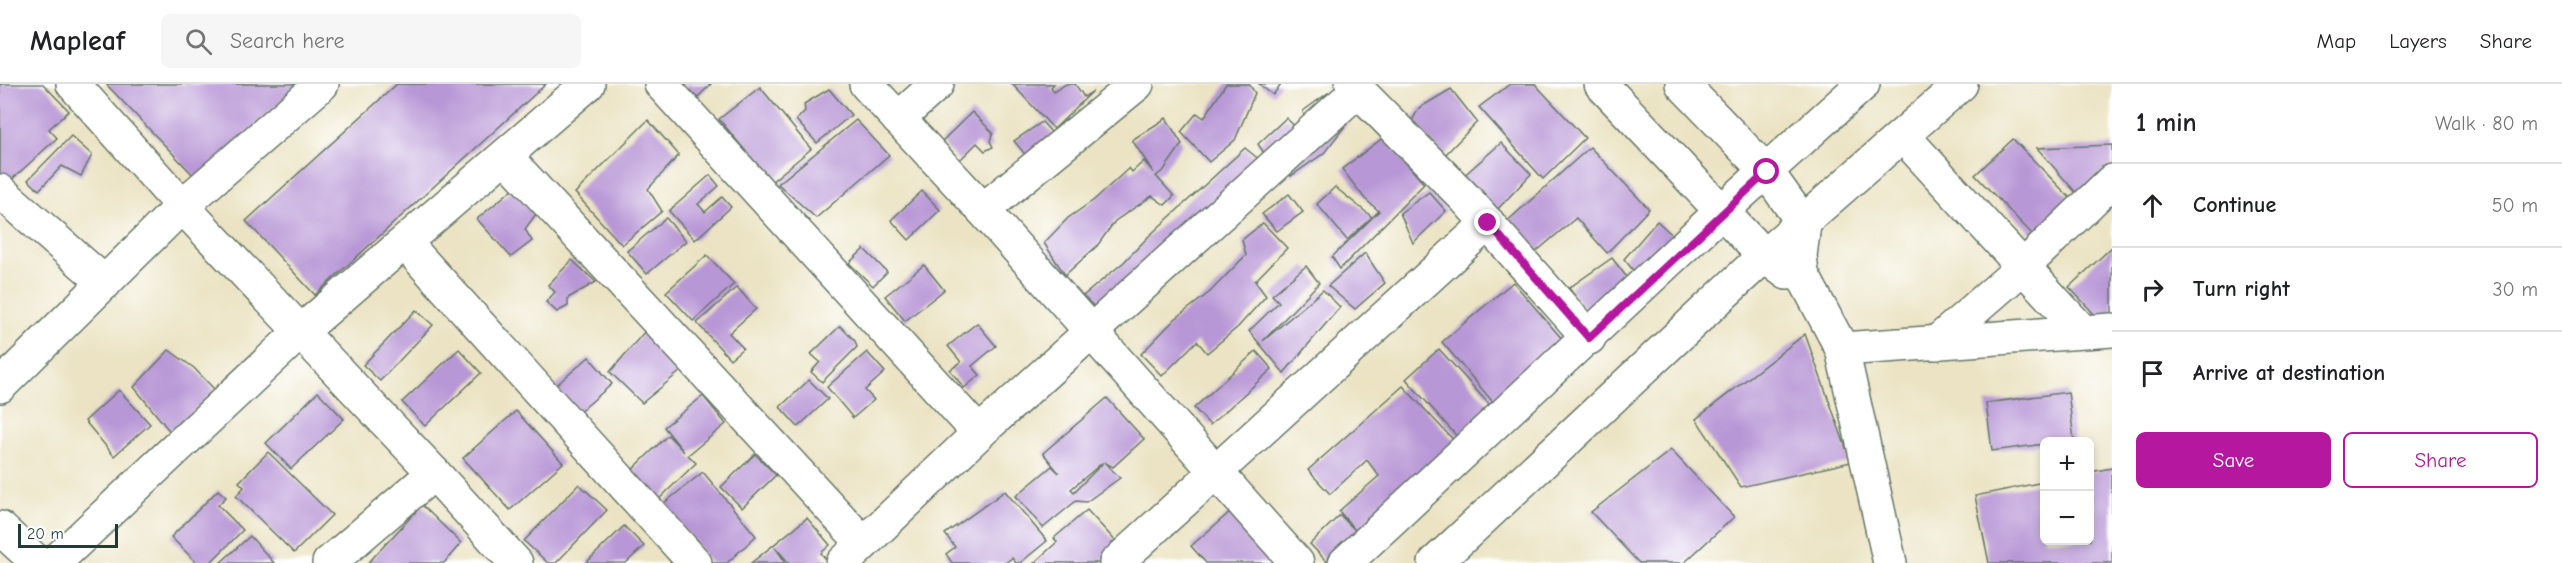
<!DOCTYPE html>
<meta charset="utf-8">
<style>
body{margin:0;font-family:"Comic Neue",sans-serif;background:#f6f6f6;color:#202124}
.controls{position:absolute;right:18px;bottom:18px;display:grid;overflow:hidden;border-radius:9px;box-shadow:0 3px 9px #0003}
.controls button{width:54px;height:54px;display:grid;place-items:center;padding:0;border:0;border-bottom:2px solid #e0e0e0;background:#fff;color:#202124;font:30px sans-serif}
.scale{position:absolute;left:18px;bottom:15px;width:100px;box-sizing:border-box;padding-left:6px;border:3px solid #1f3d34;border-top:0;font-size:16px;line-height:21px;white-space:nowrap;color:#1f3d34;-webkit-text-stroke:4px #fff;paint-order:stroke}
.stop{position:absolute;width:18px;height:18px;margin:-14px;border:4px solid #b5179e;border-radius:50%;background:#fff}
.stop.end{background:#b5179e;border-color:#fff;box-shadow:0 2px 6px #0008}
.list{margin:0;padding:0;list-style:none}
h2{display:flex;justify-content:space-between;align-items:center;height:78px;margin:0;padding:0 24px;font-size:26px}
h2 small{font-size:20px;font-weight:400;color:#757577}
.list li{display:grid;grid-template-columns:39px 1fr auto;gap:18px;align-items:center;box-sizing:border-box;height:84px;padding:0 24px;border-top:2px solid #e0e0e0}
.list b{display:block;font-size:22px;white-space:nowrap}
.list em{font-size:20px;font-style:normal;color:#757577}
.actions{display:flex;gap:12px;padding:18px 24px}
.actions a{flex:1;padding:14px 0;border:2px solid #b5179e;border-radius:9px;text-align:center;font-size:21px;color:#b5179e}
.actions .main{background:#b5179e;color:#fff}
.icon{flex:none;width:33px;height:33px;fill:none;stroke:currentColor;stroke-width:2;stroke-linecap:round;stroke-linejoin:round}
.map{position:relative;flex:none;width:2112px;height:479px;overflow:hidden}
header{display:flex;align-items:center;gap:36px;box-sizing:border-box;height:84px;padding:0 30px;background:#fff;border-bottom:2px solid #e0e0e0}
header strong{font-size:28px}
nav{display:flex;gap:33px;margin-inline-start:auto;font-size:21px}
.search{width:420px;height:54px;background:#f6f6f6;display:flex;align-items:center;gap:15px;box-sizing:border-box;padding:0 21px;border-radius:9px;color:#757577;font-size:22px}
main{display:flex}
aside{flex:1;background:#fff}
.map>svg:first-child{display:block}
.building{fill:#b897d6;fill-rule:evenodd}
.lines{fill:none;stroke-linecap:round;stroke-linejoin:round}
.minor-casing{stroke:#676;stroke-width:36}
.tertiary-casing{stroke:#676;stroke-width:36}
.minor{stroke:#fff;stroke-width:33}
.tertiary{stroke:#fff;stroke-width:33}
.route{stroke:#b5179e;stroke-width:8}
</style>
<header>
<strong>Mapleaf</strong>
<div class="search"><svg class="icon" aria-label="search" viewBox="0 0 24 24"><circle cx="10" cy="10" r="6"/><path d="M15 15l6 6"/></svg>Search here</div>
<nav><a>Map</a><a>Layers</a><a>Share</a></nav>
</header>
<main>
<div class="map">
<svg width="2112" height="479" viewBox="0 0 2112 479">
<rect width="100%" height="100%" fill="#fff"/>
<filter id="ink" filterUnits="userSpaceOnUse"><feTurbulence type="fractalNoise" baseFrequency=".0167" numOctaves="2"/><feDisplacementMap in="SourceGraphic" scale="12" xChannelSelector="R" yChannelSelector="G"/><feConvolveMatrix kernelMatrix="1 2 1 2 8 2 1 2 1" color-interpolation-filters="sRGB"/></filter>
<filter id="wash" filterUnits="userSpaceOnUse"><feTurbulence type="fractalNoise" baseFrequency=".008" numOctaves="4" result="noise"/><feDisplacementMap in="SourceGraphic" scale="24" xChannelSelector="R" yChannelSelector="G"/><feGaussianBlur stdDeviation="1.35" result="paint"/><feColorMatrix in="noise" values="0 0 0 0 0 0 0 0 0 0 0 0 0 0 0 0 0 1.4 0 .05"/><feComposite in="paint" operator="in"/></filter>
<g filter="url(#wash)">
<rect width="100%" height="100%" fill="#ebe3c3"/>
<g id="blocks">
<g class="building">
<path d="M0 0H43L69 27 49 45 57 54 8 99 0 91Z"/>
<path d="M106 0H300L198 96Z"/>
<path d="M397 0H546L315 211 246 137Z"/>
<path d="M683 0H711L697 14Z"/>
<path d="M1012 0H1054L1051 3 1054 8 1066 0H1075L1084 13 1093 7 1054 45Z"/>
<path d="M1226 0H1249L1255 9 1235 56 1209 78 1181 48 1197 29 1204 34Z"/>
<path d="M1259 0H1281L1273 11Z"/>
<path d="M1510 0H1535L1585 54 1543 95 1479 23Z"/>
<path d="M760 3 811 65 771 98 719 35Z"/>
<path d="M829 5 851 31 817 59 796 36 805 27 804 20Z"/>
<path d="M1451 5 1477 38 1444 72 1412 37 1419 24Z"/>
<path d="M1328 9 1337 17 1306 44 1303 27Z"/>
<path d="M1345 26 1352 33 1324 69 1291 92 1285 78Z"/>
<path d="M972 28 993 49 990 57 993 63 985 67 977 59 959 77 941 58Z"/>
<path d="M1166 34 1182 60 1164 86 1156 92 1174 112 1165 121 1152 112 1115 137 1097 162 1065 191 1044 159 1068 134 1094 116 1129 84 1132 88 1144 77 1154 89 1132 56Z"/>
<path d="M1286 34 1301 48 1270 78 1258 60Z"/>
<path d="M648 36 679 71 648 105 662 127 622 161 575 109Z"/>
<path d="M856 36 889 71 816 134 778 100Z"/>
<path d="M1042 38 1053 50 1028 74 1014 57Z"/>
<path d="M71 52 92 71 81 92 62 82 39 106 28 96Z"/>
<path d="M1384 53 1424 100 1340 185 1332 173 1379 127 1365 115 1342 85Z"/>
<path d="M2013 55 2073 117 2035 153 1975 91Z"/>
<path d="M1501 59 1531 90 1492 131 1461 94Z"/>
<path d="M2112 61V81L2078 111 2037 64Z"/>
<path d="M1590 63 1649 125 1607 169 1576 134 1531 172 1503 141Z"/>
<path d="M1245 64 1266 81 1103 231 1083 212 1124 178 1149 152Z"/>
<path d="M710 91 719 102 698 120 705 128 722 113 731 123 695 156 669 127Z"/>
<path d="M1335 103 1372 133 1347 156 1317 120Z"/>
<path d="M514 104 536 130 525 145 532 157 511 173 477 135Z"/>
<path d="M922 107 940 126 909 156 891 136Z"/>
<path d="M1429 108 1446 127 1413 159 1400 129Z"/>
<path d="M1289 110 1303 128 1277 147 1262 130Z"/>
<path d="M666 134 686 157 647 190 627 167Z"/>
<path d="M1657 137 1680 158 1641 196 1624 175Z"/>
<path d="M1263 139 1287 164 1255 197 1266 212 1238 243 1207 269 1197 257 1162 292 1141 270 1175 235 1210 208 1246 171 1242 156Z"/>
<path d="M2112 163V230L2096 232 2069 203Z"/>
<path d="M864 165 887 188 873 202 849 179Z"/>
<path d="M1365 169 1385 199 1355 225 1328 202Z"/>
<path d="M707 171 734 200 693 237 666 208Z"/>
<path d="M1612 174 1632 200 1593 237 1569 204Z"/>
<path d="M572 176 596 198 568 214V222L557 228 546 218 555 208 548 201Z"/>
<path d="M924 181 944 206 905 237 885 212Z"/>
<path d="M1306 182 1319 199 1263 257 1323 206 1340 223 1284 289 1249 247 1279 218 1272 211Z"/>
<path d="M1513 198 1569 263 1498 324 1442 258Z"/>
<path d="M737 203 756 225 729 249 743 264 730 275 697 239Z"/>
<path d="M416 226 433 241 380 297 363 281Z"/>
<path d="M977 239 996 262 972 282 980 291 964 304 950 286 961 278 948 262Z"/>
<path d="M840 242 855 257 857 263 822 298 811 288 820 278 811 270Z"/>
<path d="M645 247 682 286 642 319 610 288Z"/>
<path d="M1805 250 1851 378 1741 403 1696 335Z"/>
<path d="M459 265 481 289 425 342 402 318Z"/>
<path d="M1439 265 1496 328 1462 358 1406 295Z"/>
<path d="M169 266 194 284 215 306 171 349 134 303Z"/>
<path d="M1256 267 1272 285 1210 341 1194 324Z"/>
<path d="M867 268 885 288 865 306 874 316 853 334 827 303Z"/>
<path d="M589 273 612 300 576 331 553 304Z"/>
<path d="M809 296 828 315 798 343 780 323Z"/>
<path d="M1403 302 1459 362 1332 479H1328L1310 460 1340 431 1355 446 1339 427 1379 392 1367 376 1330 410 1308 386Z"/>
<path d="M119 306 150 340 114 372 85 337Z"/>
<path d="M318 308 344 335 291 385 266 359Z"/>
<path d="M2068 308 2074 356 2044 357V360L1992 367 1986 319Z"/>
<path d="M703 312 726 340 688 371 696 379 657 417 629 389 668 351 684 368 664 343Z"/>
<path d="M1107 314 1144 355 1113 383 1104 378 1120 394 1086 418 1076 417 1043 444 1016 412 1052 382 1059 389 1043 369ZM1102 379V380L1074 408 1071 405Z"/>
<path d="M516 327 563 379 510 426 463 374Z"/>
<path d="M1671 366 1734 433 1684 479H1639L1591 428Z"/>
<path d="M268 368 332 431 294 469 236 412 244 403 239 398Z"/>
<path d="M755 370 776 391 742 424 721 403Z"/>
<path d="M2112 384V479H1989L1975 412 2044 398V456H2090V388Z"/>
<path d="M703 388 756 452 727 479H711L663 420Z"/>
<path d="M579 400 607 426 556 479H548L524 457Z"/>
<path d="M218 406 226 413 218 421 243 446 210 479H197L171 453Z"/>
<path d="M1005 407 1047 457 1020 479H1016L1012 474 1005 479H952L946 470 955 463 945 450Z"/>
<path d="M422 421 461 459 444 479H368Z"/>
<path d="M1087 426 1119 461 1098 479H1034L1057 458 1054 454Z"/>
<path d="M1231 427 1277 479H1206L1191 462Z"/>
<path d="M807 434 830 461 821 469 829 479H789L775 463 786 479H751Z"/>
<path d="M624 442 644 462 626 479H586Z"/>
<path d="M250 452 274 479H220Z"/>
</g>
</g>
</g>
<g filter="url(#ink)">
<use href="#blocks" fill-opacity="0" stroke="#676" stroke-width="1.5"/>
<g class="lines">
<defs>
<g id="minor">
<path d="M73 0 182 122 434 389 516 479"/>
<path d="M661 0 979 349"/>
<path d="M866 0 983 126 1297 479"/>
<path d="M1352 0 1466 115 1589 254"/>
<path d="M1601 0 1764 172 1787 189"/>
<path d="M1682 0 1767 88 1804 140 1800 172 1802 190 1842 265 1890 479"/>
<path d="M898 35 937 0"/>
<path d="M1903 52 2082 247"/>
<path d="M506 73 863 459"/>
<path d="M0 107 105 199"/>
<path d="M983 126 1137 0"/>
<path d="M405 159 695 479"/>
<path d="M1936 259 2023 183 2112 97"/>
<path d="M1842 265 2112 246"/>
<path d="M0 302 182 122 322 0"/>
<path d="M0 444 38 479"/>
<path d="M54 479 299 249 588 0"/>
<path d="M329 479 434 389"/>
<path d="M843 479 979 349 1358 6"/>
<path d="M1116 479 1488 139"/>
</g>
<g id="tertiary">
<path d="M1345 479 1723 126 1863 0"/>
<path d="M1435 479 1764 172 1961 0"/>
</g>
</defs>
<use href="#minor" class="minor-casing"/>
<use href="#tertiary" class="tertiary-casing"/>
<use href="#minor" class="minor"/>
<use href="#tertiary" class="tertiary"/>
</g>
</g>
<g class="lines" filter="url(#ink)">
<path class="route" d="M1488 139 1589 254 1767 88"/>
</g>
</svg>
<div class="controls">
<button>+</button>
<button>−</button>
</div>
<div class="scale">20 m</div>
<div class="stop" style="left:1767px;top:88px"></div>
<div class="stop end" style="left:1488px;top:139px"></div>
</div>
<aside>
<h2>1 min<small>Walk · 80 m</small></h2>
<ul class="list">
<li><svg class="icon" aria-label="ahead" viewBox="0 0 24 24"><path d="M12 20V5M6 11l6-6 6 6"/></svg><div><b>Continue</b></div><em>50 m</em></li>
<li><svg class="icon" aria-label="right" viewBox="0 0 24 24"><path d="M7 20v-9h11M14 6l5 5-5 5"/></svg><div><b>Turn right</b></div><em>30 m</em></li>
<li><svg class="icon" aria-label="arrive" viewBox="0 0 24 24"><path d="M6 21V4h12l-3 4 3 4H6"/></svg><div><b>Arrive at destination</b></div></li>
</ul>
<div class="actions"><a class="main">Save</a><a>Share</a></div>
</aside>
</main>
